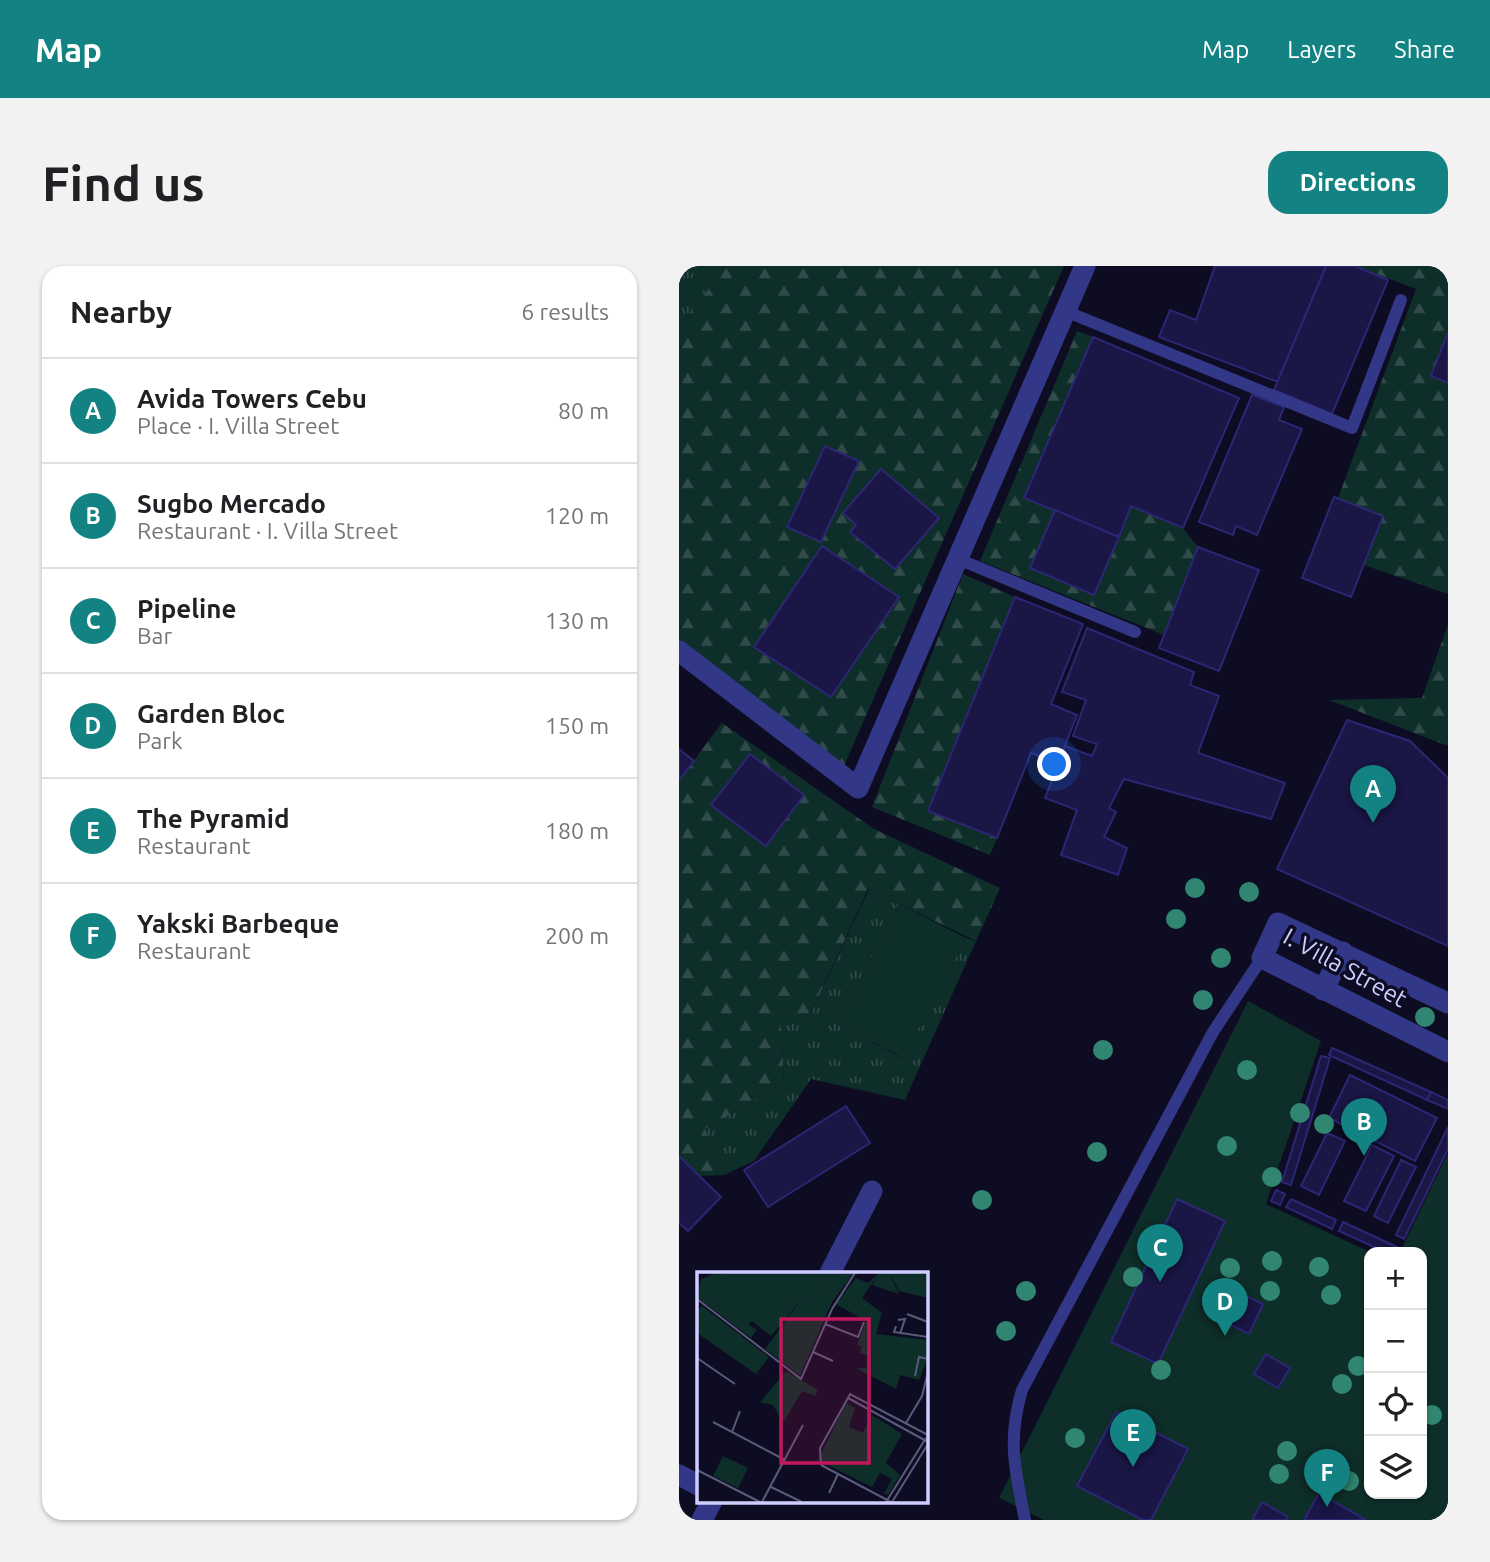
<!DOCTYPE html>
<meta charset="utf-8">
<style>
body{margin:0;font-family:Ubuntu,sans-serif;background:#f2f2f2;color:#202124}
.controls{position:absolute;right:21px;bottom:21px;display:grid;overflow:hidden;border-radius:14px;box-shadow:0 2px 5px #0004}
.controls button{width:63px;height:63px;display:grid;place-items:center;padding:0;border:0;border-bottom:2px solid #e0e0e0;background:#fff;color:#202124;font:35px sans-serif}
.you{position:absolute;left:376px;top:499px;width:24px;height:24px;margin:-18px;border:5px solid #fff;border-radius:50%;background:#1a73e8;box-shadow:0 0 0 10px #1a73e833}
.badge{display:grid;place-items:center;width:46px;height:46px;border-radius:50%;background:#128282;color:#fff;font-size:23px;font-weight:700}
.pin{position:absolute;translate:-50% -58px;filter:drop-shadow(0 2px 4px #0008)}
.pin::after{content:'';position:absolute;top:37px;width:24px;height:21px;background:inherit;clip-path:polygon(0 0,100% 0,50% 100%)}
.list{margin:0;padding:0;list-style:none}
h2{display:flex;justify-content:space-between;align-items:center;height:91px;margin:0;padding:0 28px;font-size:30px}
h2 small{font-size:23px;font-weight:400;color:#757577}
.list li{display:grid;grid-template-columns:46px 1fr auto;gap:21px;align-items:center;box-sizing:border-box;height:105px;padding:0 28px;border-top:2px solid #e0e0e0}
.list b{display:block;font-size:26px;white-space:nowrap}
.list p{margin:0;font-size:23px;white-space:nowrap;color:#757577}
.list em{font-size:23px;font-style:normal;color:#757577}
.icon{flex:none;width:38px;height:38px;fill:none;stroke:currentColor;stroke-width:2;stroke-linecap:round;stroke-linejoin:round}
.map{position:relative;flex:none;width:769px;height:1254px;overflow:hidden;border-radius:21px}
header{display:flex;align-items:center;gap:42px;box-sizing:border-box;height:98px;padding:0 35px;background:#128282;color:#fff}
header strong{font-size:33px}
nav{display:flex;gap:38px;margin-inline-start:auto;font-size:24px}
.intro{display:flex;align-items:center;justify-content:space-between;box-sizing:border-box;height:168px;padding:0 42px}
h1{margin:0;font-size:49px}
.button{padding:18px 32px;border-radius:21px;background:#128282;color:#fff;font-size:24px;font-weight:700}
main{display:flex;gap:42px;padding:0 42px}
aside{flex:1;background:#fff;border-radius:21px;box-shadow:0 2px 5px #0004}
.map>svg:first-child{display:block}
.grass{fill:url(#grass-tufts)}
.forest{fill:url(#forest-firs)}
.park{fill:#0e2e29}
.building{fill:#1a1646;stroke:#2d2674;stroke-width:2}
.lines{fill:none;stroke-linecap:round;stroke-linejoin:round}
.lane{stroke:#323887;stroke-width:12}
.street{stroke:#323887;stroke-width:21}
.tree{fill:#318672}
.labels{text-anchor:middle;stroke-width:7;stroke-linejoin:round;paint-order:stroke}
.street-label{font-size:24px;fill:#ceceff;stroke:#0d0c23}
.inset-road{fill:none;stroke:#5a5a7b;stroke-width:2}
.view{fill:#c2185b;fill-opacity:0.15;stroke:#c2185b;stroke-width:3.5}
.inset-edge{fill:none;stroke:#ceceff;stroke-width:3.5}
</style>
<header>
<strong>Map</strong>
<nav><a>Map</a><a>Layers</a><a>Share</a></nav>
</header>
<div class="intro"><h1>Find us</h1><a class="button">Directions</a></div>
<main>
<aside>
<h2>Nearby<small>6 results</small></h2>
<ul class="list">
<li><span class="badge">A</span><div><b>Avida Towers Cebu</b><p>Place · I. Villa Street</p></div><em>80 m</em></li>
<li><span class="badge">B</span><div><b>Sugbo Mercado</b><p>Restaurant · I. Villa Street</p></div><em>120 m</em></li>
<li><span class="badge">C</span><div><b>Pipeline</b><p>Bar</p></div><em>130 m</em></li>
<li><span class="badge">D</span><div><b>Garden Bloc</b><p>Park</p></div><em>150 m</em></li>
<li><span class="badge">E</span><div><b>The Pyramid</b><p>Restaurant</p></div><em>180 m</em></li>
<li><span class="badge">F</span><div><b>Yakski Barbeque</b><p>Restaurant</p></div><em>200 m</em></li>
</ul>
</aside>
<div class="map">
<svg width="769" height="1254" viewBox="0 0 769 1254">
<defs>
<pattern id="grass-tufts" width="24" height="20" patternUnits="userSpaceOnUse" patternTransform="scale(1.75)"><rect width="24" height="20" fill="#0e2e29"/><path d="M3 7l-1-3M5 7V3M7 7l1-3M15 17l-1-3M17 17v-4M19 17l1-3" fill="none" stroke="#304b49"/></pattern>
<pattern id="forest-firs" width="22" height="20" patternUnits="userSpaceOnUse" patternTransform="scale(1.75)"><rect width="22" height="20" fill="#0e2e29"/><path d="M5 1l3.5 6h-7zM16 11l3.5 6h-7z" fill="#304b49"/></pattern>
</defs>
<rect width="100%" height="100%" fill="#0d0c23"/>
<g class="grass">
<path d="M0 0H47L0 61Z"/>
<path d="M190 623 220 638 158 758 223 792 287 672 297 675 226 834 132 813 75 895 45 909 26 863 105 816 102 755 128 756Z"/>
</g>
<g class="forest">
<path d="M47 0H385L164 502 0 374V61Z"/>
<path d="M676 0H769V328L685 299 704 250 659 232 737 23Z"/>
<path d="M398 65 414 71 345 232 376 244 415 329 452 240 504 262 519 281 485 369 301 295Z"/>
<path d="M284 308 336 331 250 545 318 572 311 589 193 541Z"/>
<path d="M769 358V480L650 434 743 432Z"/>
<path d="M43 457 195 563 321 622 297 675 189 623 128 756H102L105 816 26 863 45 909 16 910 0 888V514Z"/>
</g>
<g class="park">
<path d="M220 638 287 672 224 792 158 758Z"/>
<path d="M569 735 642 775 587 938 691 986 690 1228H743V986H721L769 887V1254H365L320 1232Z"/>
</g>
<g class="building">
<path d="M536 0H647L599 116 480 71 491 44 517 54Z"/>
<path d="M647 0H676L709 14 653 148 595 124Z"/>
<path d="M769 66V117L752 110Z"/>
<path d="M414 71 560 132 504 262 452 240 440 271 345 232Z"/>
<path d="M573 129 605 141 600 154 623 163 578 269 557 260 554 269 520 256Z"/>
<path d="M146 180 180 195 142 276 108 261Z"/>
<path d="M202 203 260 252 216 303 171 266 177 259 164 247Z"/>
<path d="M655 231 704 250 672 331 623 312Z"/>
<path d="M376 244 440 271 415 329 351 302Z"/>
<path d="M143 280 220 331 152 431 75 381Z"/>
<path d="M519 281 580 304 540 405 480 382Z"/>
<path d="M336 331 404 358 372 438 398 449 379 497 352 487 318 572 249 545Z"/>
<path d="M408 362 515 406 511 419 540 430 519 487 606 517 592 553 445 513 430 542 437 546 425 571 448 582 439 609 382 589 398 544 366 532 386 480 413 490 418 478 394 470 407 434 383 426Z"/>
<path d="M668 454 731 475 769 512V680L598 603Z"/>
<path d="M0 483 15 495 0 514Z"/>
<path d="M71 488 125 529 87 580 32 539Z"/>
<path d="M653 782 752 826 748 834 650 789Z"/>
<path d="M642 790 651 792 612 919 603 916Z"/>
<path d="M671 809 758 852 736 895 650 852Z"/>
<path d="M752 826 769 834V843L748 834Z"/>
<path d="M167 840 191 877 89 941 65 904Z"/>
<path d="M769 861V883L725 973 717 969Z"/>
<path d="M648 867 666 875 640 929 622 920Z"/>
<path d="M693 879 715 890 687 945 665 935Z"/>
<path d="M0 890 42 931 9 965 0 957Z"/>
<path d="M722 894 737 901 709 957 695 950Z"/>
<path d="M597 924 606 928 601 939 592 935Z"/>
<path d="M498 933 546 955 479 1098 432 1076Z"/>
<path d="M612 933 657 954 653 963 607 941Z"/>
<path d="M664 956 718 981 715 986H706L660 965Z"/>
<path d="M562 1028 584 1038 570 1068 548 1057Z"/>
<path d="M587 1088 611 1102 599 1122 575 1108Z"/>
<path d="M437 1146 509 1183 472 1254H464L398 1220Z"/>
<path d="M640 1227 687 1254H625Z"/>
<path d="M583 1236 609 1251 607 1254H573Z"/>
</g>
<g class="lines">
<g class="lane">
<path d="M386 45 673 162 722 34"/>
<path d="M279 293 456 366"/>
<path d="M346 1254C336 1203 328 1175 343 1124L534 766 583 692"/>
</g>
<g class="street">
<path d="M0 385 179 522 406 0"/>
<path d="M644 724 664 686"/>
<path d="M769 737 599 657 583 692 769 786"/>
<path d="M151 1007 193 925"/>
<path d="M0 1209 19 1219"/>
<path d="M23 1254 33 1235"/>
</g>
</g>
<g class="tree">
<circle cx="516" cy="622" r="10"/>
<circle cx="570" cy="626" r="10"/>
<circle cx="497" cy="653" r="10"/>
<circle cx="542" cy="692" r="10"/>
<circle cx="524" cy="734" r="10"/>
<circle cx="746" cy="751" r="10"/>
<circle cx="424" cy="784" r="10"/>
<circle cx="568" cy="804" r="10"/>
<circle cx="621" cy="847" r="10"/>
<circle cx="645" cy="858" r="10"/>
<circle cx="548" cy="880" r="10"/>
<circle cx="418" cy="886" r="10"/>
<circle cx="593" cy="911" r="10"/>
<circle cx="303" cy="934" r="10"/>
<circle cx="593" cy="995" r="10"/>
<circle cx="640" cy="1001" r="10"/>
<circle cx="551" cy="1002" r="10"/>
<circle cx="454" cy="1011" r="10"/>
<circle cx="347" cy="1025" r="10"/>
<circle cx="591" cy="1025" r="10"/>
<circle cx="652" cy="1029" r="10"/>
<circle cx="327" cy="1065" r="10"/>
<circle cx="679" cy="1100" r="10"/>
<circle cx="482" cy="1104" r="10"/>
<circle cx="663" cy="1118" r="10"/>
<circle cx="753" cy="1149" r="10"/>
<circle cx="396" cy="1172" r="10"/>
<circle cx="608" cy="1185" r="10"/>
<circle cx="600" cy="1208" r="10"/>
<circle cx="670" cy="1215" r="10"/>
</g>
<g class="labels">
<g class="street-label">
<text transform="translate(666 702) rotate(29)" y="8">I. Villa Street</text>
</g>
</g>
<g transform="translate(18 1006)">
<rect width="231" height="231" fill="#0d0c23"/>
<path d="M32 1H138L115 27 103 29 74 64 55 49 49 54 13 27ZM182 1H192L202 22 175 13ZM26 184 51 196 41 216 16 204Z" fill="#0e2e29"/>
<path d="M20 1 33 2 14 27 60 58 54 66 0 25 4 7ZM138 1 156 2 135 30 103 104 68 77 103 29 115 27ZM182 1 165 26 185 41 179 62 231 68V86L222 108 203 103 199 117 159 96H169L173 85 163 81 165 75 160 73 169 49 139 32 159 6 171 11ZM192 1H231V26L202 19ZM5 34 72 85 59 102 0 61V38ZM89 99 121 118 118 124 105 119 86 151 76 133 63 130ZM188 190 203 203 191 223 187 221 195 207 183 201Z" fill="#0e2e29"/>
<path d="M149 131 158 136 152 155 166 161 175 143 205 162 175 215 121 188Z" fill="#0e2e29"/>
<path class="inset-road" d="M0 27 104 107 135 37 158 1M210 42 231 50M201 48 208 47 203 62M128 52 161 65 167 50M199 54 197 60 231 65M116 80 136 89M0 86 38 112M218 104 222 85 231 87M16 150 88 188M209 151 225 124 231 100M35 160 43 139M231 163 153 122 151 126 231 170M124 193 194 230M124 193 123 176 151 126M0 198 63 230M74 215 105 230M132 221 141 202M65 230 106 153M189 230 229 166M195 230 231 172"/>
<path class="view" d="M84 47H172V191H84Z"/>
<rect width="231" height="231" class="inset-edge"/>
</g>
</svg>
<div class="controls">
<button>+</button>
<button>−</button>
<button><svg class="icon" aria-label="locate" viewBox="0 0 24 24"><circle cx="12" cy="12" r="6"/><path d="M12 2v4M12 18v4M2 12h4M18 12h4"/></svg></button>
<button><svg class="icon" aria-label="layers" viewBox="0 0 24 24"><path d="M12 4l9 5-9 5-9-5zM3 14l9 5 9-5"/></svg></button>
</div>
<div class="you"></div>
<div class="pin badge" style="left:694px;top:557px">A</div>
<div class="pin badge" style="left:685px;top:890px">B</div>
<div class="pin badge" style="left:481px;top:1016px">C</div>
<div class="pin badge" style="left:546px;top:1070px">D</div>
<div class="pin badge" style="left:454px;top:1201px">E</div>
<div class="pin badge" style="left:648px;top:1241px">F</div>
</div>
</main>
